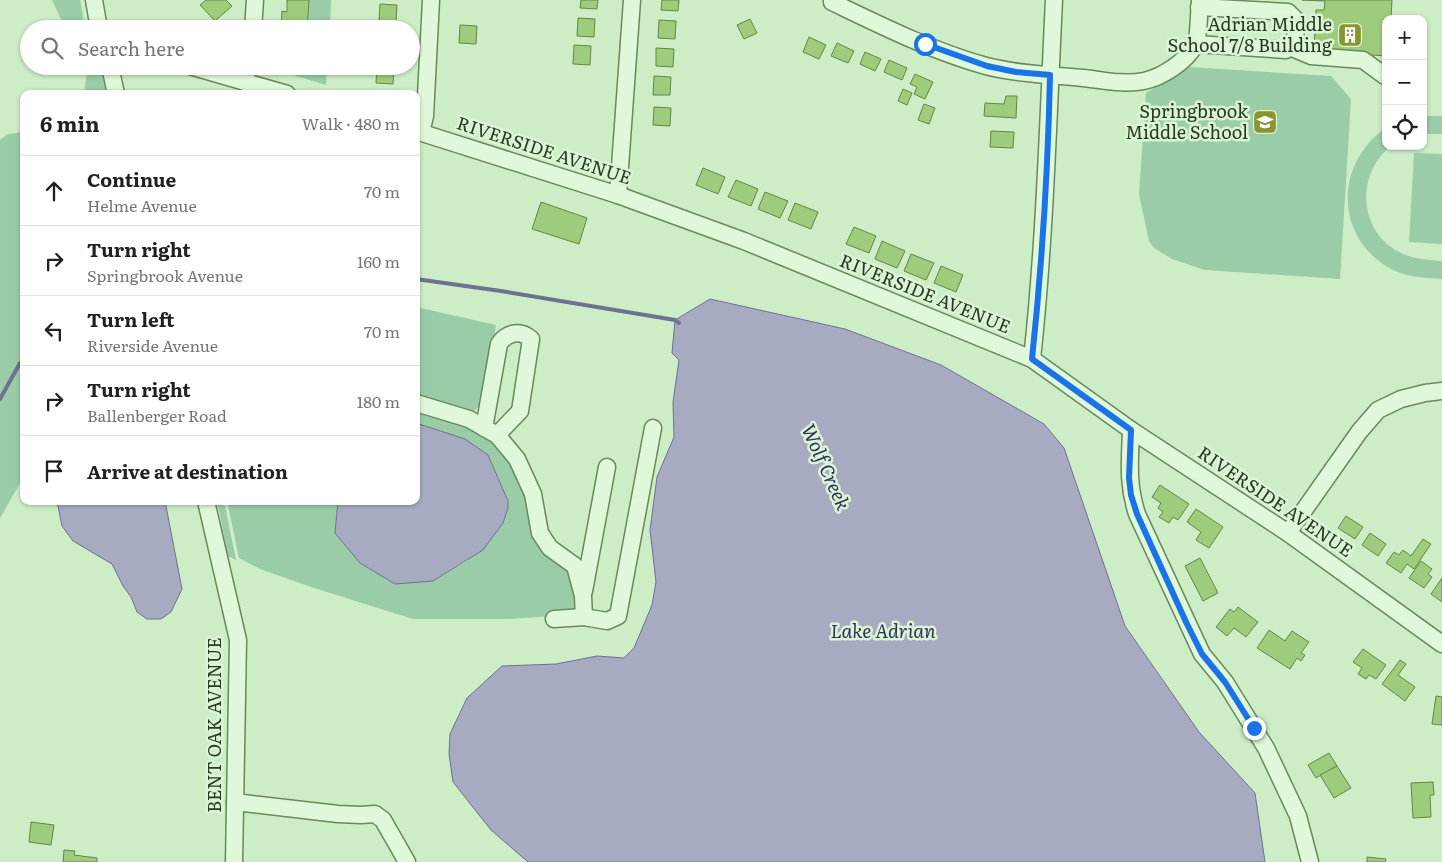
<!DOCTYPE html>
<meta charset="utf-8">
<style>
body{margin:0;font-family:Literata,serif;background:#f2f2f2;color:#202124}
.controls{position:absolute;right:15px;top:15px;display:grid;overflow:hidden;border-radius:10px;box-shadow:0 1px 4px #0004}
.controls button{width:45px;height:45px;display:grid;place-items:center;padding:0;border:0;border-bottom:1px solid #e0e0e0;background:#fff;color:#202124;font:25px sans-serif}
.stop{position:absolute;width:15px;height:15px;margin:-11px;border:4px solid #1a73e8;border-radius:50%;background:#fff}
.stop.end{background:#1a73e8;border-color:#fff;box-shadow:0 1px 5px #0008}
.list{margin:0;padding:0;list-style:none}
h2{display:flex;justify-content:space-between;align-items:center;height:65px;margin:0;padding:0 20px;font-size:21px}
h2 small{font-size:16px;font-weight:400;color:#757577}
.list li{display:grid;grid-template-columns:32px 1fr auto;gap:15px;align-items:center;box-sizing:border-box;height:70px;padding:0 20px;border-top:1px solid #e0e0e0}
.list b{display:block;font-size:19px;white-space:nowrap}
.list p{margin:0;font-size:16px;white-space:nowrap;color:#757577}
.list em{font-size:16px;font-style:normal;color:#757577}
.icon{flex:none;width:28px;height:28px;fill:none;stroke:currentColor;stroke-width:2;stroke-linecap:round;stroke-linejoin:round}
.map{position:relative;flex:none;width:1442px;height:862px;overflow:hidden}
.search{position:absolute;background:#fff;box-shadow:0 1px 4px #0004;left:20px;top:20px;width:400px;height:55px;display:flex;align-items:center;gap:12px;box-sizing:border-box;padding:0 18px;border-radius:28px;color:#757577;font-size:19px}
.panel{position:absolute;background:#fff;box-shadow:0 1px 4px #0004;left:20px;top:90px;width:400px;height:415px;border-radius:10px}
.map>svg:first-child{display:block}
.green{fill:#99cca7}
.water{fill:#a7abc1;stroke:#6e718f}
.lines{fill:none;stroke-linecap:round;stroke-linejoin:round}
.stream{stroke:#6e718f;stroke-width:4}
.building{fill:#9fcb7c;stroke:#628742}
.minor-casing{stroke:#6a885c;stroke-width:19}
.minor{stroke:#def8d9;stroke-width:16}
.route{stroke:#1a73e8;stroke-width:6}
.labels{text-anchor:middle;stroke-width:5;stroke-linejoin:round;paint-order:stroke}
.poi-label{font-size:18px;fill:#29391f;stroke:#daf5d5;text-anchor:end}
.street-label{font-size:18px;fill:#29391f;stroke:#daf5d5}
.water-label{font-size:19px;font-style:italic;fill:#322f58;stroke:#daf5d5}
</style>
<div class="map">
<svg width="1442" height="862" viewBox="0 0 1442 862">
<rect width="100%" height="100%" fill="#ccedc6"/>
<g class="green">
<path d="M52 0H80L84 22 63 24Z"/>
<path d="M309 0H331L330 29H307Z"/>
<path d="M85 66H102L108 94H84L87 72Z"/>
<path d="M263 66H327L326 85Z"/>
<path d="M1189 67 1331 76 1351 99 1340 279 1205 270 1172 259 1154 248 1149 241 1139 194 1146 93Z"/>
<rect x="1423" y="116" width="19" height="18"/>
<path d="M1386 128V146H1391C1356 173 1358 229 1397 251 1411 259 1426 260 1442 261V279C1423 278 1403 277 1386 266 1334 233 1336 162 1386 128Z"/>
<path d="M24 132V476L0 518V140L8 134Z"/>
<path d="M1414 153 1442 154V244L1409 242Z"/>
<path d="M416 307 496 325 483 402 475 410 471 411 416 395Z"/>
<path d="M416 407 471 428 495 440 509 454 530 504 576 579V611L569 615 509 619H413L311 587 260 569 239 558 227 501H338L335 533 433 581 467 561 503 523 508 508V501L488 455 416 423Z"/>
<path d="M217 501H224L236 560 228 556Z"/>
</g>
<g class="water">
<path d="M710 299 845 329 941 365 1044 424 1064 448 1125 626 1199 732 1255 793 1265 862H528L491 830 453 782 449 754 450 734 467 698 502 666 556 664 597 656 624 658 634 648 652 605 656 582 650 530 657 477 674 437 673 402 679 360 672 353 675 320Z"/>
<path d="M416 423 465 439 488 455 508 501V508L503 523 483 550 433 581 395 584 360 563 335 533 338 501H416Z"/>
<path d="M57 501H165L182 589 171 612 161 619H147L137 612 131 597 123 586 112 564 73 541 62 526Z"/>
</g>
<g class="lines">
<g class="stream">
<path d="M416 279 501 291 675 320 679 323"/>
<path d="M0 399 20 363 24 361"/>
</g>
</g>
<g class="building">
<path d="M206 0H226L232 6 215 21 200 5Z"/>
<path d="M287 0H309L307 29H281L282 11 287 12Z"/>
<path d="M581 0H598L597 9 580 8Z"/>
<path d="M662 0H679L678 11 661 10Z"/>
<path d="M1302 0H1392L1391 19H1386V56L1314 51 1316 10H1324L1325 1Z"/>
<path d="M380 4 397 5 396 23 379 22Z"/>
<path d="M578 18 595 19 594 37 577 36Z"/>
<path d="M750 19 757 33 744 39 737 25Z"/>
<path d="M659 20 676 21 675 39 658 38Z"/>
<path d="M460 25 477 26 476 44 459 43Z"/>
<path d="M809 37 826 45 819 59 803 52Z"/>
<path d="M837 43 854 51 848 63 831 56Z"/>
<path d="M574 45 591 46 590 65 573 64Z"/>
<path d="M656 48 674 49 673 67 656 66Z"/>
<path d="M865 52 881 59 875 71 860 64Z"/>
<path d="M889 60 907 68 902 80 884 72Z"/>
<path d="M377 66H394L393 84 376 83Z"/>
<path d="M915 74 933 82 925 99 914 94 917 87 910 84Z"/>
<path d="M654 76 671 77 670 95H653Z"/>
<path d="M903 89 912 93 907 105 898 101Z"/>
<path d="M1006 96H1017L1016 118 984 116 985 103 1004 104Z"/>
<path d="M924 104 935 108 929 124 918 120Z"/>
<path d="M654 107 671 108 670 126 653 125Z"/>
<path d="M991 131 1014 132 1013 148 990 147Z"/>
<path d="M703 168 725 177 718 194 696 185Z"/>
<path d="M736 180 758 189 751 206 728 197Z"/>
<path d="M765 192 788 201 780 218 758 209Z"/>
<path d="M541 202 587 218 579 244 532 229Z"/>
<path d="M795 203 818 212 811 229 788 220Z"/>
<path d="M854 227 876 236 869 253 846 244Z"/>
<path d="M882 241 905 251 897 268 875 259Z"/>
<path d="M911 254 934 263 926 280 904 271Z"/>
<path d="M941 266 963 275 956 292 934 283Z"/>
<path d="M1160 485 1189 504 1178 520 1173 517 1169 523 1159 517 1163 512 1158 508 1161 503 1152 497Z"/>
<path d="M1196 509 1223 527 1209 548 1196 540 1201 532 1187 522Z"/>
<path d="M1346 516 1363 527 1355 539 1338 528Z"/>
<path d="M1370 533 1386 544 1378 556 1362 545Z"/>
<path d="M1423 539 1431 544 1414 569 1407 564 1401 573 1386 563 1394 552 1399 555 1403 550 1411 556Z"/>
<path d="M1200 558 1218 593 1203 601 1185 566Z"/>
<path d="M1421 561 1432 569 1428 574 1432 577 1424 588 1409 578Z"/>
<path d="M1442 578V602L1431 594Z"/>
<path d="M1238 607 1258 622 1246 637 1234 628 1227 636 1216 627 1230 609 1234 612Z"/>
<path d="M1269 630 1285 641 1292 631 1309 642 1301 653 1305 655 1301 661 1297 658 1290 669 1257 648Z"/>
<path d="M1363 649 1386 665 1376 679 1369 675 1366 679 1358 674 1362 668 1353 662Z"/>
<path d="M1400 660 1406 664 1398 675 1415 687 1405 701 1382 684Z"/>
<path d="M1436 696 1442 697V725L1432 724Z"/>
<path d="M1329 753 1337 766 1316 778 1308 765Z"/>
<path d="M1337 766 1351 788 1334 798 1320 775Z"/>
<path d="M1433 782 1434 795H1430L1431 817 1413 818 1411 783Z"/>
<path d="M31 822 54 825 51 845 29 842Z"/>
<path d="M64 850 75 851 74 855 97 858V862H63Z"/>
<path d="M1367 857 1386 859 1385 862H1367Z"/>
</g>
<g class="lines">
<defs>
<g id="minor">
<path d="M94 0 99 29"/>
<path d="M832 0V2C882 26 932 51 986 66 1017 74 1051 75 1083 78 1103 80 1124 85 1144 81 1162 77 1186 62 1195 45 1199 39 1199 9 1200 0"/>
<path d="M253 29 255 0"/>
<path d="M1196 44 1286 50C1298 46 1295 31 1296 20L1288 12 1199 7"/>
<path d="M1292 48 1311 56 1363 60 1385 76"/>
<path d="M110 66 116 94"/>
<path d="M190 66 287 94"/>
<path d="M245 82 247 66"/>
<path d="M416 131 618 195 744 241 1032 359 1131 430 1288 533 1442 644"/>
<path d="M421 132 425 116 431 0"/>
<path d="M618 195 632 0"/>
<path d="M1032 359C1045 240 1048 120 1054 0"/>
<path d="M416 403 469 419 497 435 517 459 533 494 540 533 550 548 575 566 583 596 584 617"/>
<path d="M484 428 499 344C506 333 520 329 531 339L520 411 497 435"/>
<path d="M1131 430C1130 461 1127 483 1137 514L1202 654 1225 682 1266 748 1298 816 1310 862"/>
<path d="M206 501 238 640 234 862"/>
<path d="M1288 533 1359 432 1378 410 1401 399 1425 393 1442 391"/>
<path d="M584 591 607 467"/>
<path d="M554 619 584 617 607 621 618 616 653 428"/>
<path d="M235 802 338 814 361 815 375 814 383 820 407 862"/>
</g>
</defs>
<use href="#minor" class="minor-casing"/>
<use href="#minor" class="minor"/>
</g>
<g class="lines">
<path class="route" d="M925 44 987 66 1016 72 1050 75C1048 170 1042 265 1032 359L1131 430 1129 478 1131 495 1137 514 1186 622 1202 654 1225 682 1254 728"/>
</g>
<defs>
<symbol id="building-square" viewBox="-11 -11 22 22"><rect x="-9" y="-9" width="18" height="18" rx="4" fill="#88962d" stroke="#daf5d5"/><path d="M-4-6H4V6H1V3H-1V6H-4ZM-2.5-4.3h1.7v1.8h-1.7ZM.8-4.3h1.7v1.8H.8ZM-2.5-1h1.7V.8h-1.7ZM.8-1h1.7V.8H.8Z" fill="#fff"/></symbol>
<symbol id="school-square" viewBox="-11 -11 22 22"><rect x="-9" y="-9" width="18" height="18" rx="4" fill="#88962d" stroke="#daf5d5"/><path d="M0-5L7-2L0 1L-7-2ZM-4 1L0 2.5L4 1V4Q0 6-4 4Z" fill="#fff"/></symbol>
</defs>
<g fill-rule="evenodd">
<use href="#building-square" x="1336" y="21" width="28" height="28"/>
<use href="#school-square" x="1251" y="108" width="28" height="28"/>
</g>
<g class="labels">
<g class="poi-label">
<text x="1332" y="31">Adrian Middle<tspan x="1332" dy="21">School 7/8 Building</tspan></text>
<text x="1248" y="118">Springbrook<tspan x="1248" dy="21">Middle School</tspan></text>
</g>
<g class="street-label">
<text transform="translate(544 151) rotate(18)" y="6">RIVERSIDE AVENUE</text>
<text transform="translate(925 294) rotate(22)" y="6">RIVERSIDE AVENUE</text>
<text transform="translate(1275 502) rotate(34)" y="6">RIVERSIDE AVENUE</text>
<text transform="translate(215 725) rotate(-90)" y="6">BENT OAK AVENUE</text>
</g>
<g class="water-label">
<text transform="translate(826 467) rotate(66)" y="7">Wolf Creek</text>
<text x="883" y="638">Lake Adrian</text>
</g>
</g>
</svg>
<div class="controls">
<button>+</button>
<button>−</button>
<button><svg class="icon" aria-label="locate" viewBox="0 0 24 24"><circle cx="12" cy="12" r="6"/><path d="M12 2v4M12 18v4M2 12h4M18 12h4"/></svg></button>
</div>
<div class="stop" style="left:925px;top:44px"></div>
<div class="stop end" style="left:1254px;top:728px"></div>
<div class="search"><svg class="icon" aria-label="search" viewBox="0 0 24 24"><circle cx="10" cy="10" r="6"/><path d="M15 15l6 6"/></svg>Search here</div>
<section class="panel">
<h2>6 min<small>Walk · 480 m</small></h2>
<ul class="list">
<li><svg class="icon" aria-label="ahead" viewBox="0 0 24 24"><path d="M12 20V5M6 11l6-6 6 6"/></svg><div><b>Continue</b><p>Helme Avenue</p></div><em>70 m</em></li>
<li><svg class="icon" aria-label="right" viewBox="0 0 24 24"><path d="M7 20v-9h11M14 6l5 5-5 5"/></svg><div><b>Turn right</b><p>Springbrook Avenue</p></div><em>160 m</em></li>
<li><svg class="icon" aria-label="left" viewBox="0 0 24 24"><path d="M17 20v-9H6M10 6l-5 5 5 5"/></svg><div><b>Turn left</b><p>Riverside Avenue</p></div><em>70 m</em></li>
<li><svg class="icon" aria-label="right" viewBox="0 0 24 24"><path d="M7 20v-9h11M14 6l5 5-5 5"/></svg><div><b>Turn right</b><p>Ballenberger Road</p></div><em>180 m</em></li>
<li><svg class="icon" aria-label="arrive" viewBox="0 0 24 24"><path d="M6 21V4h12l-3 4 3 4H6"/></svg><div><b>Arrive at destination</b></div></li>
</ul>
</section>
</div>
